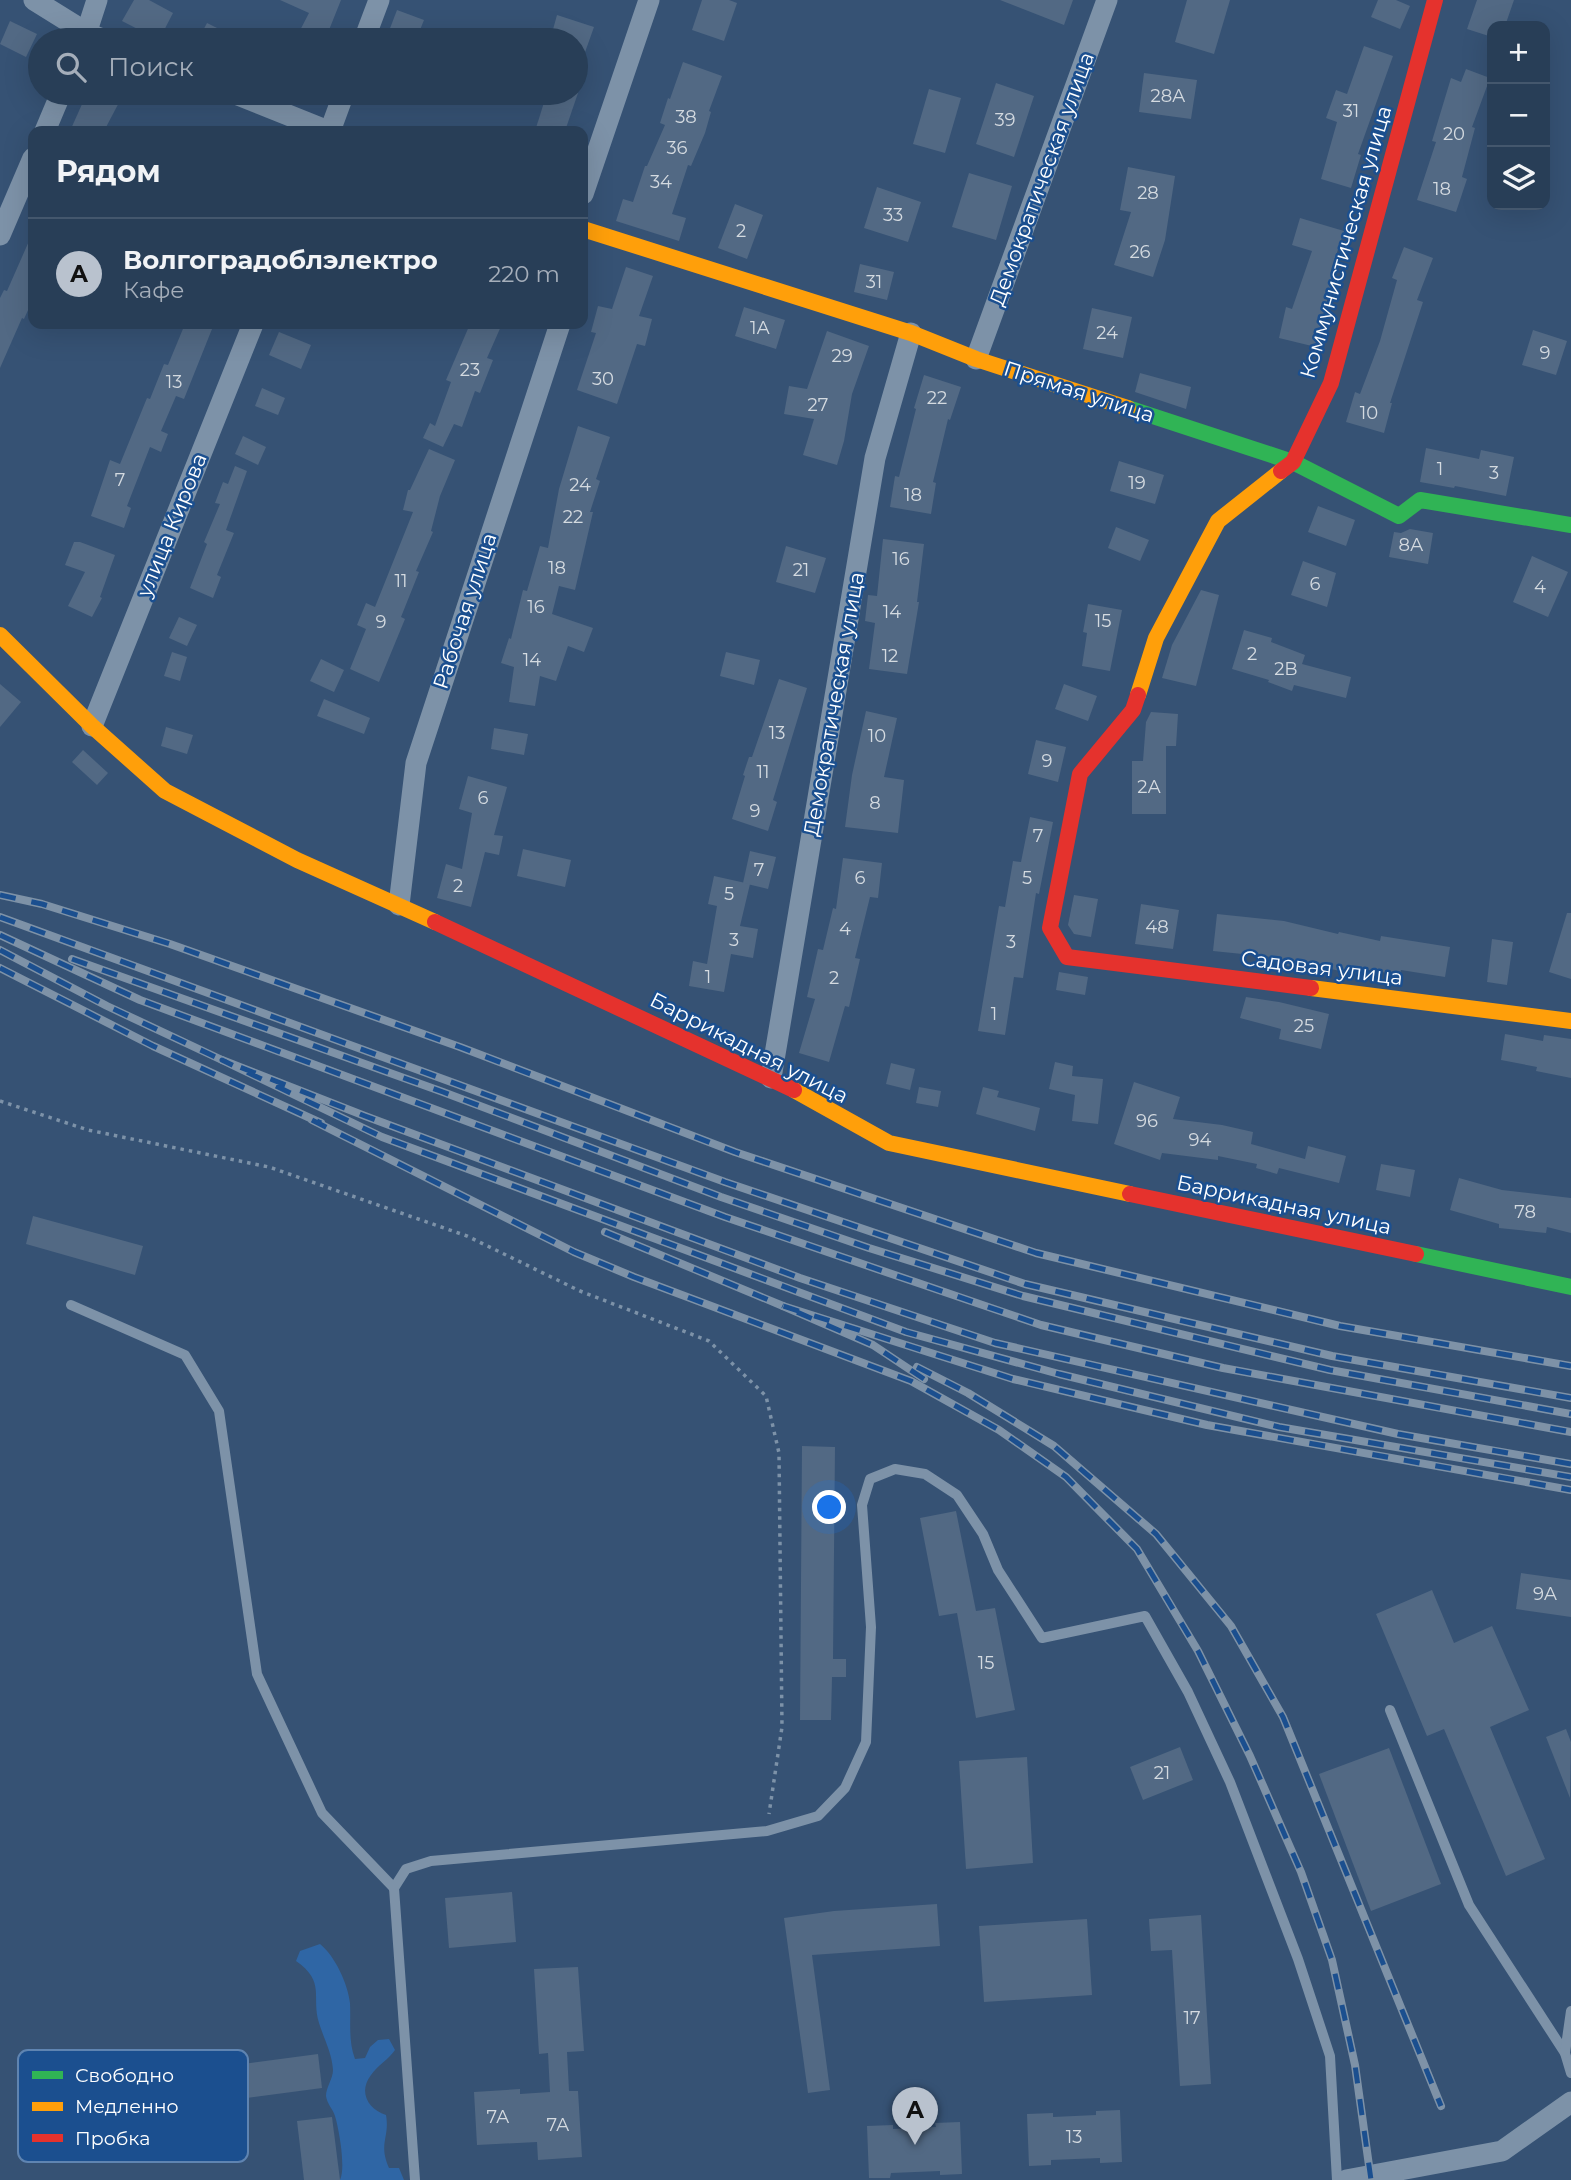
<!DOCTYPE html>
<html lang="ru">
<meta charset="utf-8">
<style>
body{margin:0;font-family:Montserrat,sans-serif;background:#344961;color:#f1f3f6}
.controls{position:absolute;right:21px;top:21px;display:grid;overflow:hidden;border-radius:14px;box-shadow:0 7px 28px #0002}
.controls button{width:63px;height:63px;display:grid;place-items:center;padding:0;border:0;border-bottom:2px solid #44576d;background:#283e57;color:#f1f3f6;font:35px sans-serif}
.you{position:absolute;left:830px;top:1508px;width:24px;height:24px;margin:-18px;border:5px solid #fff;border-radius:50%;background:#1a73e8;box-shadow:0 0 0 10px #1a73e833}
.badge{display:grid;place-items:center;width:46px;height:46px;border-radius:50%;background:#b9c2ce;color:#111;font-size:23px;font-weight:700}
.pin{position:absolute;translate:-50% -58px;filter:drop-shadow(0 2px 4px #0008)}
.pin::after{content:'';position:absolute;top:37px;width:24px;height:21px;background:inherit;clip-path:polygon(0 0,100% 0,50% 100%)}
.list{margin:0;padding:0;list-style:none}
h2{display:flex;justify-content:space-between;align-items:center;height:91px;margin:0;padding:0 28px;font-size:30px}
h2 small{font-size:23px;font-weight:400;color:#a5aeba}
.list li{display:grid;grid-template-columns:46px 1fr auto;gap:21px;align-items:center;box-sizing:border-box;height:112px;padding:0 28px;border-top:2px solid #44576d}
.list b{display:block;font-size:26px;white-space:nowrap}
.list p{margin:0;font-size:23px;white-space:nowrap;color:#a5aeba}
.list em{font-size:23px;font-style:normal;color:#a5aeba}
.icon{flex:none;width:38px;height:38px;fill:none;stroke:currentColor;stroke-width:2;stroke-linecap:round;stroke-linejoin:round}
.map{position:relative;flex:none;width:1571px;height:2180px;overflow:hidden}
.search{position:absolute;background:#283e57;box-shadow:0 7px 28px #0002;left:28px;top:28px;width:560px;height:77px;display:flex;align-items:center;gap:18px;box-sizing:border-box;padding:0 24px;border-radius:38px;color:#a5aeba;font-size:26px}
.panel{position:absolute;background:#283e57;box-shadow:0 7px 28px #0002;left:28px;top:126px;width:560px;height:203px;border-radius:14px}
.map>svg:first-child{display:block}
.green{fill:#2f66a5}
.building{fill:#526984}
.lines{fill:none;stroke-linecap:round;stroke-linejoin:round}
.path{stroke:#7d92a8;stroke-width:3.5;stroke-dasharray:3.5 5;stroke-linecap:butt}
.lane{stroke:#7d92a8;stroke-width:10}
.street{stroke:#7d92a8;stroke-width:21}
.fast{stroke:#30b455;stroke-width:16}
.slow{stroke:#ff9f0a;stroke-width:16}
.jam{stroke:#e5322d;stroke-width:16}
.rail-casing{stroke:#7e92a7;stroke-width:8}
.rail{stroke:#1b4f8f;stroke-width:5;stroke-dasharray:16;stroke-linecap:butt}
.labels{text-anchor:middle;stroke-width:5;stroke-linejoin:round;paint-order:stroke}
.number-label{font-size:18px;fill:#d4dae0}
.street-label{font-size:21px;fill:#fff;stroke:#1b4f8f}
.key{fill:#1b4f8f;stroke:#5f84b1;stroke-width:2}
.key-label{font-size:19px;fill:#fff}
</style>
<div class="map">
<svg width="1571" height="2180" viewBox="0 0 1571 2180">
<rect width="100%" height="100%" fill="#365274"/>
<path class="green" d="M320 1944C335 1956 348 1984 350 2003 351 2022 348 2040 355 2059L365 2058 370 2047 378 2040 389 2039 395 2050C388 2060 378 2065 371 2075 358 2092 368 2109 386 2115 390 2138 378 2143 389 2168H399L404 2180H340C346 2168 339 2129 335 2116 333 2109 327 2104 326 2096 326 2087 333 2079 333 2070 332 2053 324 2039 319 2023 311 1996 326 1982 296 1961L300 1951Z"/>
<g class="building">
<path d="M134 0H149L173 13 159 40 122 21Z"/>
<path d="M280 0H341L325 40H295L309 13Z"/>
<path d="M702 0H729L737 3 724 41 692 30Z"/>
<path d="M1000 0H1073L1064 25Z"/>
<path d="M1187 0H1230L1214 54 1175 42Z"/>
<path d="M1378 0H1396L1410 6 1400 29 1371 17Z"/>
<path d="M1477 0H1514L1505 26H1492V37L1467 29Z"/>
<path d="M397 10 424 20 416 40 389 31Z"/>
<path d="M557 15 594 27 578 72 576 71V40L552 33Z"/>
<path d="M10 21 37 34 26 57 0 44Z"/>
<path d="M207 23 241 40H198Z"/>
<path d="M1364 46 1393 56 1358 154 1361 155 1351 188 1321 179 1337 122 1326 118 1336 90 1347 94Z"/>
<path d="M683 62 722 76 709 111 711 112 705 133 691 166 688 165 672 214 686 218 679 241 616 221 623 199 633 202 645 166H647L665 125 660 123 668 98 670 99Z"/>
<path d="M1466 69 1490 78 1472 127 1475 128 1462 177 1467 179 1456 212 1417 200 1436 142 1432 141 1451 78 1461 82Z"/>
<path d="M1144 73 1197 80 1191 119 1139 112Z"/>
<path d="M996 83 1034 96 1014 157 976 144Z"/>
<path d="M929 89 961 98 945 153 913 144Z"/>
<path d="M87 93H124L104 131H70Z"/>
<path d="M547 93H578L565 131H535Z"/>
<path d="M1128 167 1175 176 1165 240 1153 277 1114 265 1131 212 1120 210Z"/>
<path d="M969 173 1012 186 996 240 952 227Z"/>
<path d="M877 187 921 202 908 242 864 228Z"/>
<path d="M735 204 763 215 747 259 718 248Z"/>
<path d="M1300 218 1344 231 1331 271 1336 273 1325 307 1316 347 1279 338 1286 307 1292 309 1312 251 1292 245Z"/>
<path d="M33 232V299L24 319 22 318 0 368V298L4 290 7 291Z"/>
<path d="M1404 247 1433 258 1417 300 1423 302 1390 403H1392L1384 433 1346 422 1355 392 1360 394 1380 341 1397 280 1392 278Z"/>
<path d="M860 264 894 272 887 300 854 292Z"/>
<path d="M626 267 653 276 639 316 652 319 645 346 637 344 617 404 577 390 596 333 591 332 598 306 612 309Z"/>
<path d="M744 307 785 320 776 349 735 336Z"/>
<path d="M1092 308 1132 317 1123 358 1083 349Z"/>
<path d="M185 324H214L184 399 176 396 161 431 168 434 161 452 150 447 127 506 131 508 124 528 91 516 110 460 120 464 147 398 150 399 164 364 168 365Z"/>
<path d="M470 324H502L487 358 493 360 480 393 475 391 462 427 454 424 443 447 423 438 430 423 435 426 451 382 446 380Z"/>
<path d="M1533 330 1567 341 1556 375 1522 365Z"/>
<path d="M827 331 869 346 852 394 844 441 837 465 803 455 814 419 784 414 789 386 807 389Z"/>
<path d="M279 332 311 345 301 369 269 355Z"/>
<path d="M1140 373 1191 387 1186 409 1135 392Z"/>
<path d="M924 375 961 387 950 420 948 419 933 482 936 483 931 514 890 507 895 476 899 477 916 409 914 408Z"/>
<path d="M262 388 285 398 278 415 255 406Z"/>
<path d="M578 426 610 437 596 479 600 481 590 512H593L575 590 559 586 552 614 593 628 584 652 568 646 556 681 540 676 535 706 509 702 514 667 501 663 509 638 511 639 523 590 527 591 540 546 548 548 559 489Z"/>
<path d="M243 436 266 447 258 465 235 454Z"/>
<path d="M1426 448 1479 459 1481 450 1514 457 1506 496 1455 486 1454 488 1420 482Z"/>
<path d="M429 449 455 460 440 496 431 531 433 532 416 571 419 572 401 617 405 619 379 682 350 669 366 629 357 625 366 603 375 607 413 512 403 510 408 490H410Z"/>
<path d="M1119 461 1164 475 1155 504 1110 491Z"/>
<path d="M235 466 247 471 226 530 234 533 217 575 221 577 213 598 190 588 207 544 204 542 220 504 215 503 223 482 228 484Z"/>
<path d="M1318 506 1355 520 1346 546 1308 532Z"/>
<path d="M1116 527 1149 540 1140 561 1108 548Z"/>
<path d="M1410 529 1433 533 1428 564 1389 557 1394 532 1401 533Z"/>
<path d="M883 539 924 544 917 602H919L907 674 869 669 875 623 865 621 868 595 877 596Z"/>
<path d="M74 542H80L115 555 100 597 102 598 92 617 68 606 85 572 65 565Z"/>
<path d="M786 546 826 558 815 593 776 582Z"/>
<path d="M1532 556 1568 572 1548 617 1513 602Z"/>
<path d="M1303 561 1336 573 1327 607 1291 595Z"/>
<path d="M1201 590 1219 595 1196 686 1162 678 1172 645Z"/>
<path d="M1088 604 1122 610 1110 671 1082 666 1087 633 1083 632Z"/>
<path d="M179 617 197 625 187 646 169 638Z"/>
<path d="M1244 630 1272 638 1271 642 1305 655 1302 664 1351 677 1346 698 1294 685 1292 691 1268 682 1269 680 1232 669Z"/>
<path d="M172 652 187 657 180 681 164 676Z"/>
<path d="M726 652 760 660 754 685 720 676Z"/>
<path d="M321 659 344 670 334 692 310 681Z"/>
<path d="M779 679 807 688 773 800 777 802 768 831 732 819 745 776 743 775 749 757H752Z"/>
<path d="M0 684 21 702 0 727Z"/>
<path d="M1064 684 1097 696 1088 721 1055 709Z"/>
<path d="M324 699 370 718 364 734 317 716Z"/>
<path d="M866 711 897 718 884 777 904 780 898 833 845 827 852 775Z"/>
<path d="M1151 712 1178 714 1176 746H1166V814H1132V761H1143L1146 722Z"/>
<path d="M166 727 193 735 187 754 161 746Z"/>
<path d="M494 728 528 734 524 755 491 749Z"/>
<path d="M1036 740 1066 747 1058 782 1028 774Z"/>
<path d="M83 750 108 773 97 785 72 762Z"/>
<path d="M468 776 507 787 494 835 503 836 499 855 485 852 471 907 437 898 446 864 462 869 472 813 459 809Z"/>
<path d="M1030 817 1053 822 1039 894 1036 893 1023 978 1014 977 1005 1035 978 1031 999 906 1005 907 1013 861 1021 862Z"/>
<path d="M523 849 571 860 565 887 517 876Z"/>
<path d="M750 851 776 857 768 889 743 883Z"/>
<path d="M843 858 882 863 878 898 870 897 855 958 860 959 849 1007 845 1006 829 1062 799 1053 815 999 807 997 818 949 823 950 833 908 836 909Z"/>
<path d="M714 876 750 884 740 926 758 929 753 958 731 954 724 992 689 986 693 961 707 964 717 906 708 904Z"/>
<path d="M1074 895 1098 899 1091 937 1074 934 1068 925Z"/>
<path d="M1141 904 1179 910 1173 949 1135 944Z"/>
<path d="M1567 913H1571V979L1549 972Z"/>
<path d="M1217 914 1284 921 1338 934 1339 932 1380 941 1381 936 1450 947 1445 977 1401 970 1400 975 1357 968 1355 974 1311 965 1310 970 1279 964 1281 958 1213 951Z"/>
<path d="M1492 939 1513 942 1507 985 1487 982Z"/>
<path d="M1059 972 1088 977 1085 995 1056 990Z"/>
<path d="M1246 997 1279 1002 1329 1014 1321 1049 1279 1039 1281 1029 1240 1018Z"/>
<path d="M1505 1034 1543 1041 1544 1035 1571 1039V1078L1536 1071 1537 1067 1501 1060Z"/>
<path d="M1055 1062 1073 1066 1072 1076 1103 1079 1098 1124 1072 1121 1075 1095 1049 1089Z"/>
<path d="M891 1063 915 1069 910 1090 886 1084Z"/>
<path d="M1134 1082 1180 1097 1173 1119 1222 1125 1253 1132 1251 1144 1305 1159 1308 1146 1346 1156 1339 1183 1279 1168 1277 1174 1256 1168 1257 1164 1218 1156V1160L1162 1153 1160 1160 1114 1144Z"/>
<path d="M919 1087 941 1091 938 1107 916 1103Z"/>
<path d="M983 1087 999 1091 997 1097 1040 1108 1035 1131 976 1114Z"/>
<path d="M1381 1164 1415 1170 1410 1197 1376 1190Z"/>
<path d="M1459 1178 1502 1190 1571 1198V1233L1547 1227 1546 1233 1499 1228V1224L1450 1210Z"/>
<path d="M33 1216 143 1246 135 1275 26 1244Z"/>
<path d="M802 1446 835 1447 833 1659H846V1677H832L831 1720H800Z"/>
<path d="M956 1511 976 1611 995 1608 1015 1710 976 1718 957 1613 939 1616 920 1518Z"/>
<path d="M1521 1573 1571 1580V1617L1516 1609Z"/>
<path d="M1432 1590 1454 1643 1492 1626 1529 1710 1490 1727 1545 1859 1506 1876 1444 1729 1427 1736 1376 1614Z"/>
<path d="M1566 1729 1571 1742 1570 1798 1546 1737Z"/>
<path d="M1180 1747 1193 1780 1143 1800 1130 1767Z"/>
<path d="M1389 1748 1441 1884 1371 1911 1319 1774Z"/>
<path d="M1027 1757 1033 1863 966 1869 959 1761Z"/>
<path d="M512 1892 516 1942 449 1948 445 1898Z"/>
<path d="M937 1904 940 1946 812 1955 830 2090 808 2093 784 1918 834 1911Z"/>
<path d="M1201 1915 1211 2084 1180 2086 1172 1950 1151 1951 1149 1919Z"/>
<path d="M1087 1919 1092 1995 984 2002 979 1926Z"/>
<path d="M578 1967 584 2051 567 2052 569 2091H578L582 2157 538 2160 537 2142 477 2145 474 2092 520 2089V2094L550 2092 548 2053 539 2054 534 1969Z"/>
<path d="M318 2054 322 2088 239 2099 235 2065Z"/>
<path d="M1120 2110 1122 2162 1100 2163V2158L1051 2160V2165L1029 2166 1027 2114 1053 2113V2117L1096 2115V2111Z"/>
<path d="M332 2117 340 2180H304L297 2121Z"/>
<path d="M960 2122 962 2174 940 2175V2171L891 2173 890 2178H869L867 2126 893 2125V2129L936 2127 935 2123Z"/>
</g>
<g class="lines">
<path class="path" d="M0 1101 88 1130 269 1167 467 1236 580 1291 709 1341 766 1396 779 1453 782 1727 769 1814"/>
<g class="lane">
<path d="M71 1305 185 1355 219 1411 257 1674 322 1813 394 1888"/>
<path d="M1390 1710 1469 1905 1565 2053 1571 2073"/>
<path d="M1565 2053 1571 2011"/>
<path d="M415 2180 394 1888 406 1869 431 1861 767 1831 818 1816 845 1788 866 1742 871 1627 862 1505 870 1479 895 1469 925 1474 957 1495 983 1534 998 1570 1042 1638 1145 1616 1188 1692 1230 1782 1298 1959 1330 2056 1337 2180"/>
</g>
<g class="street">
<path d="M34 0 87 33 105 40"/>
<path d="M84 40 97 0"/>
<path d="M364 40 379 0"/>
<path d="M233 93 328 131"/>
<path d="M45 131 61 93"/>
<path d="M330 131 344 93"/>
<path d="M583 194 649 0"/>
<path d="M0 235 33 158"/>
<path d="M976 359 1107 0"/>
<path d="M92 726 253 324"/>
<path d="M399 905 416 763 560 324"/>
<path d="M771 1078 875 458 911 333"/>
<path d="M1346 2180 1502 2151 1571 2102"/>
</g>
<g class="fast">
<path d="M1128 408 1293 462 1399 516 1420 500 1571 525"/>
<path d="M1416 1254 1571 1287"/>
</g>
<g class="slow">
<path d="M583 229 911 333 976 359 1128 408"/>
<path d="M0 635 92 726 165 791 297 860 435 922"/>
<path d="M1138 695 1156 638 1218 521 1281 471"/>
<path d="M1311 988 1571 1021"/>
<path d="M794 1090 889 1143 1130 1194"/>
</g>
<g class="jam">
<path d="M1281 471 1293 462 1331 383 1435 0"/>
<path d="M1138 695 1133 710 1080 774 1050 928 1067 957 1311 988"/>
<path d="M435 922 794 1090"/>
<path d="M1130 1194 1416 1254"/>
</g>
<defs>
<g id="rail">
<path d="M0 895 42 904 170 944 460 1047 735 1152 1036 1253 1340 1326 1571 1366"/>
<path d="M0 917 725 1182 1025 1284 1332 1356 1571 1398"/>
<path d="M0 935 140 1000 725 1217 1041 1325 1223 1368 1571 1432"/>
<path d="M0 950 107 1006 222 1060"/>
<path d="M72 959 443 1092 721 1197 869 1248 1023 1296 1330 1370 1571 1414"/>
<path d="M0 968 153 1046 321 1123"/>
<path d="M312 1120 574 1252 634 1277 911 1381 999 1430 1066 1477 1137 1549 1198 1651 1250 1756 1301 1872 1332 1960 1355 2065 1371 2180"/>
<path d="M605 1232 783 1306"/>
<path d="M917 1367 968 1393 1054 1446 1156 1534 1231 1626 1283 1717 1441 2106"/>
<path d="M924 1379 873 1345 783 1306 1013 1379 1207 1425 1571 1490"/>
<path d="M1571 1464 1398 1434 995 1343 800 1278 365 1116 222 1060 382 1137 906 1332 1059 1374 1279 1427 1571 1477"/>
</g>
</defs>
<use href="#rail" class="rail-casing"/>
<use href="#rail" class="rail"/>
</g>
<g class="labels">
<g class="number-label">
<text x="1168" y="102">28А</text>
<text x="1351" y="117">31</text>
<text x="686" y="123">38</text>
<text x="1005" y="126">39</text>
<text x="1454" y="140">20</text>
<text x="677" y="154">36</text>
<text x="661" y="188">34</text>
<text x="1442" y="195">18</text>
<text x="1148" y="199">28</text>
<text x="893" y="221">33</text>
<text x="741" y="237">2</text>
<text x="1140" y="258">26</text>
<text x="874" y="288">31</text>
<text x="760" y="334">1А</text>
<text x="1107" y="339">24</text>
<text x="1545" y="359">9</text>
<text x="842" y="362">29</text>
<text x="470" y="376">23</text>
<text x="603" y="385">30</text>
<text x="174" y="388">13</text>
<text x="937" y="404">22</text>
<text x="818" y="411">27</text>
<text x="1369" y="419">10</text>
<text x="1440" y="475">1</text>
<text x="1494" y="479">3</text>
<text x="120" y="486">7</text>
<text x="1137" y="489">19</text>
<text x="580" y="491">24</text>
<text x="913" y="501">18</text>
<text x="573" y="523">22</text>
<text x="1411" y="551">8А</text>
<text x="901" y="565">16</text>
<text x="557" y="574">18</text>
<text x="801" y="576">21</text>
<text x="401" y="587">11</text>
<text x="1315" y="590">6</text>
<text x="1540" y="593">4</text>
<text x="536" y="613">16</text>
<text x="892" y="618">14</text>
<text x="1103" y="627">15</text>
<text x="381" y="628">9</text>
<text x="1252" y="660">2</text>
<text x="890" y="662">12</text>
<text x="532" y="666">14</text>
<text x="1286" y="675">2В</text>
<text x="777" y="739">13</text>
<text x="877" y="742">10</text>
<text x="1047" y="767">9</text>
<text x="763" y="778">11</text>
<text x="1149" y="793">2А</text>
<text x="483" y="804">6</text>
<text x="875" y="809">8</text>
<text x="755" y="817">9</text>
<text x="1038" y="842">7</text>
<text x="759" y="876">7</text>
<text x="860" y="884">6</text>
<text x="1027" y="884">5</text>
<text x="458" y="892">2</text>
<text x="729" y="900">5</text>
<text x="1157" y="933">48</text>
<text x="845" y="935">4</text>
<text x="734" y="946">3</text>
<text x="1011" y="948">3</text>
<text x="708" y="983">1</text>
<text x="834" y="984">2</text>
<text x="994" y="1020">1</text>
<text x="1304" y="1032">25</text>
<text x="1147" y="1127">96</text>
<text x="1200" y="1146">94</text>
<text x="1525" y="1218">78</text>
<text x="1545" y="1600">9А</text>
<text x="986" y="1669">15</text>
<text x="1162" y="1779">21</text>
<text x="1192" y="2024">17</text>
<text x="498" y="2123">7А</text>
<text x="558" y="2131">7А</text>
<text x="1074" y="2143">13</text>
</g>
<g class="street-label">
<text transform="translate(1042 179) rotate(-70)" y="7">Демократическая улица</text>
<text transform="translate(1346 242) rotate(-74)" y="7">Коммунистическая улица</text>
<text transform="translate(1079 392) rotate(18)" y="7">Прямая улица</text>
<text transform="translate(172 525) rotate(-68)" y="7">улица Кирова</text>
<text transform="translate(465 611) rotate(-72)" y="7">Рабочая улица</text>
<text transform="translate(834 704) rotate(-80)" y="7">Демократическая улица</text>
<text transform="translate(1322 968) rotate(7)" y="7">Садовая улица</text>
<text transform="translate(749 1048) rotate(27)" y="7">Баррикадная улица</text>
<text transform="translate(1284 1205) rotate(12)" y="7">Баррикадная улица</text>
</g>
</g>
<rect x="18" y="2050" width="230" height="112" rx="10" class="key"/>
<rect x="32" y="2071" width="31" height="8" fill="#30b455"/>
<rect x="32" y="2102" width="31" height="9" fill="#ff9f0a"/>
<rect x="32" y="2134" width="31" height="8" fill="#e5322d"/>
<g class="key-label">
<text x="75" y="2082">Свободно</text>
<text x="75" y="2113">Медленно</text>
<text x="75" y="2145">Пробка</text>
</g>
</svg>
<div class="controls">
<button>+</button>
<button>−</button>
<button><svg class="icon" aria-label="layers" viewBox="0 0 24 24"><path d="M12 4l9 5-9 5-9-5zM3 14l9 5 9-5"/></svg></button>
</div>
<div class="you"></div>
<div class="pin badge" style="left:915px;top:2145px">A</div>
<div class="search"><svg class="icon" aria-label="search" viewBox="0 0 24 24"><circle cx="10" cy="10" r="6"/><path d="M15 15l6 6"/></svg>Поиск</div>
<section class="panel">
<h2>Рядом<small></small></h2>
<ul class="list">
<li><span class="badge">A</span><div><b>Волгоградоблэлектро</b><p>Кафе</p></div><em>220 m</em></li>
</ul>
</section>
</div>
